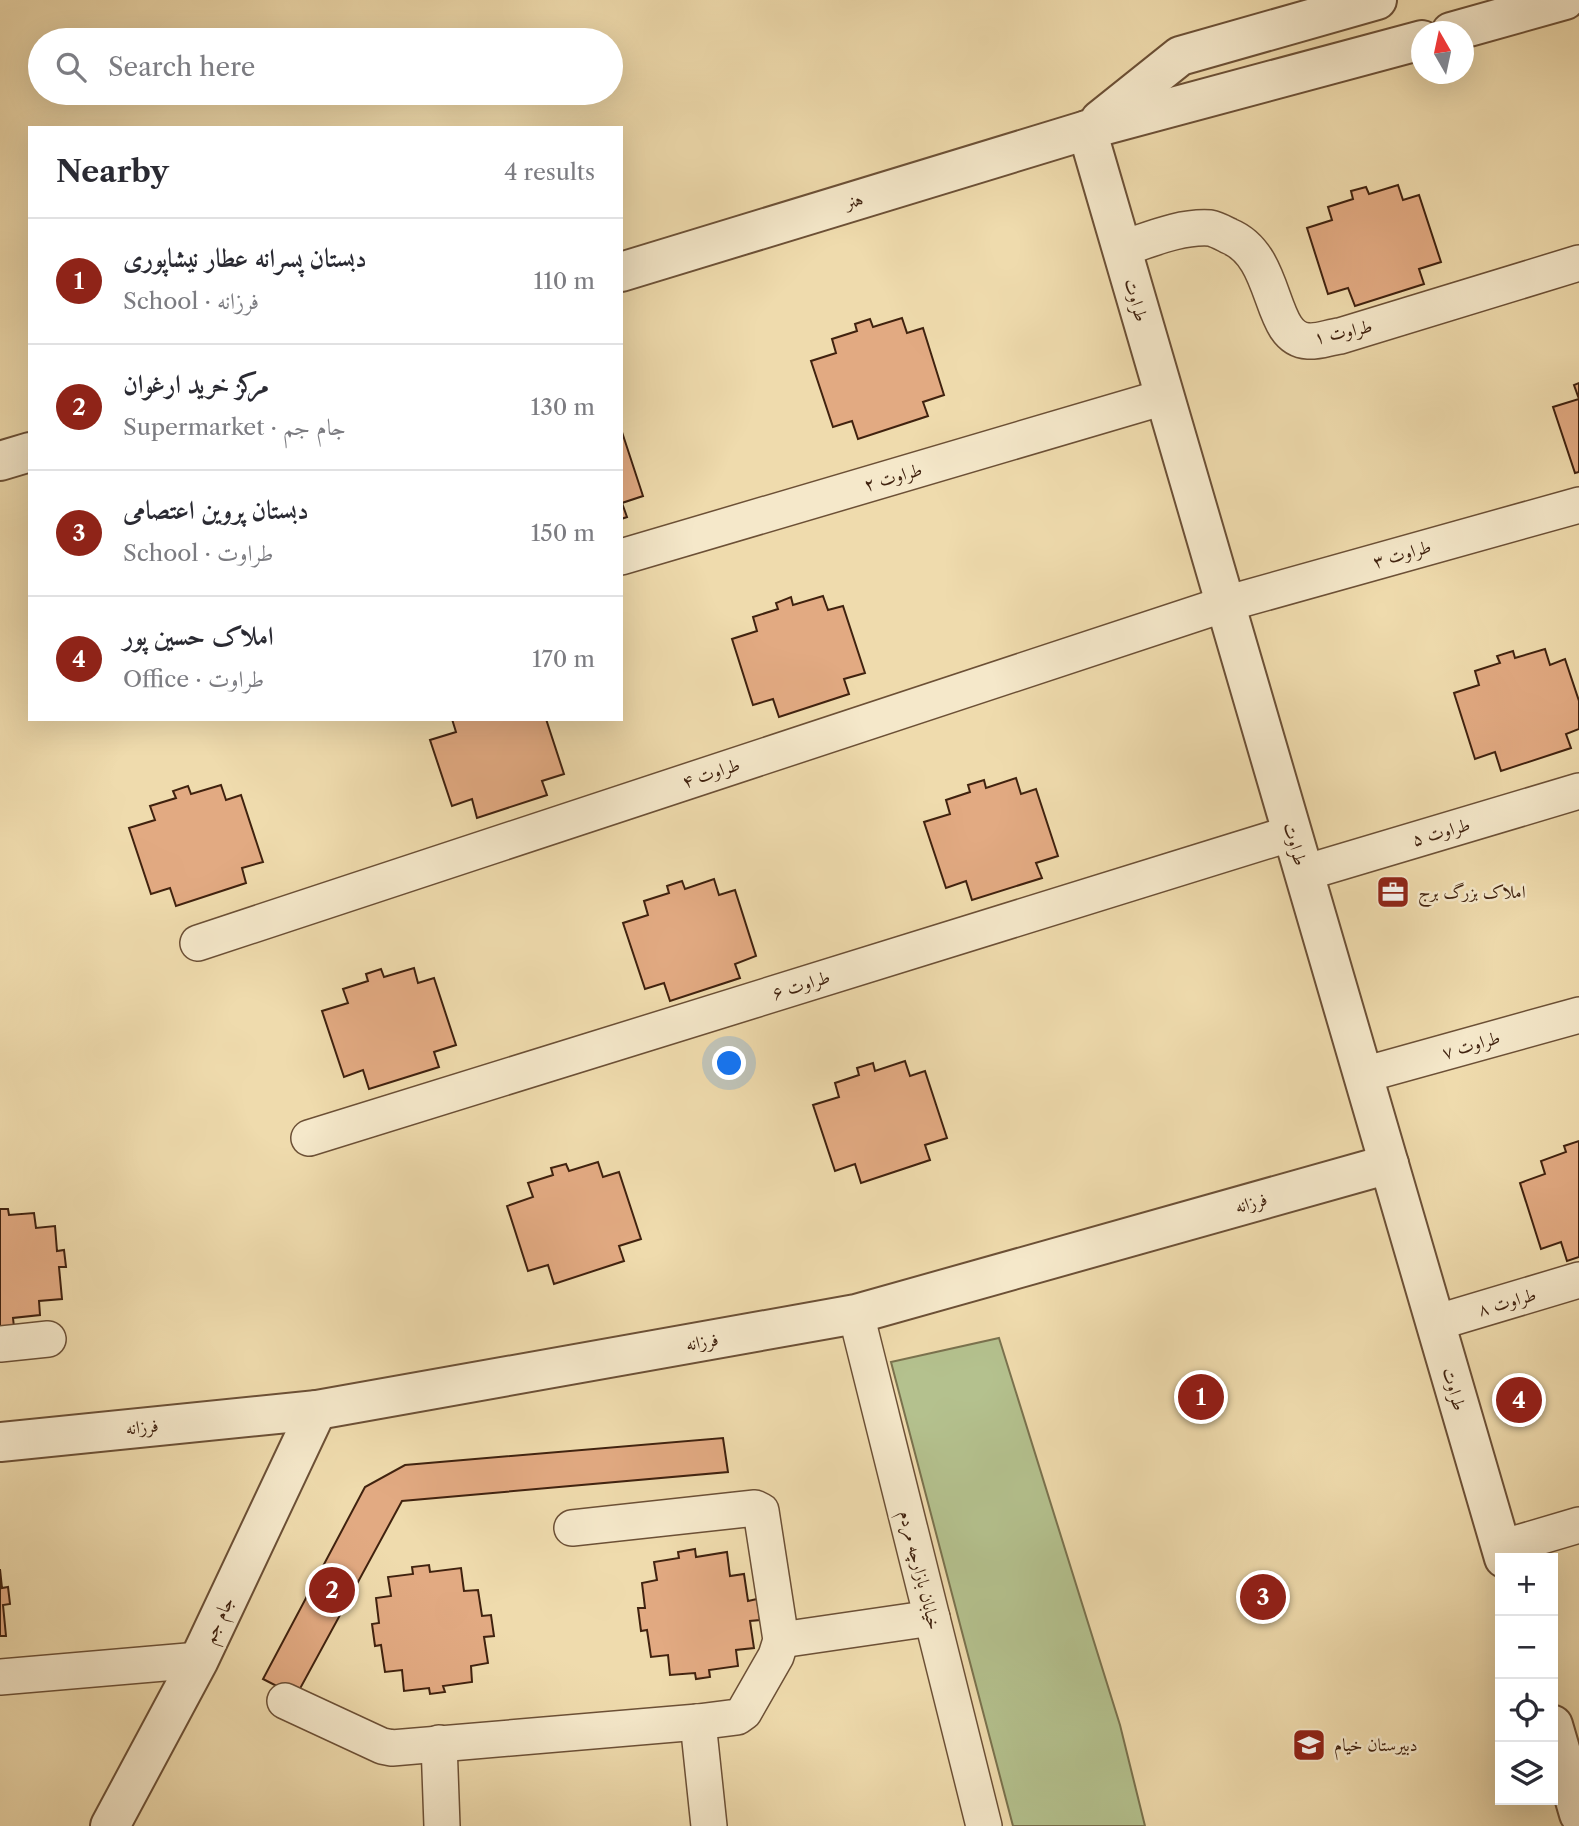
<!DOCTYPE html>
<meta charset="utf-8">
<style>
body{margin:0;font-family:"Libre Caslon Text",Amiri,serif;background:#f2f2f3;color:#2b2b33}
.controls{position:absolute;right:21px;bottom:21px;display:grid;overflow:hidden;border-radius:0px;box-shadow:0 7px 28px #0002}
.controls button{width:63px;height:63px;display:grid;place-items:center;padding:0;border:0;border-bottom:2px solid #e1e1e2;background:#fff;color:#2b2b33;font:35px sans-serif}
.compass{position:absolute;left:1411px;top:21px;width:63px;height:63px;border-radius:50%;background:#fff;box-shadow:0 7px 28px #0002;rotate:351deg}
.you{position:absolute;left:730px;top:1064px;width:24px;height:24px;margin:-18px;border:5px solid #fff;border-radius:50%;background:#1a73e8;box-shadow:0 0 0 10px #1a73e833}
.badge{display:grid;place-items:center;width:46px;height:46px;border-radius:50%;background:#8f2418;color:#fff;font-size:23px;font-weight:700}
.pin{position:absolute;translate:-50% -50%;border:4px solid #fff;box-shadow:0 2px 7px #0006}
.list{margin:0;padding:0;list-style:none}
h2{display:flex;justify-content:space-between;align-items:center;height:91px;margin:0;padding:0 28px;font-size:30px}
h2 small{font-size:23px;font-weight:400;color:#7c7c81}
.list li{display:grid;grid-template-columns:46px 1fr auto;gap:21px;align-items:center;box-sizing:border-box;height:126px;padding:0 28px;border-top:2px solid #e1e1e2}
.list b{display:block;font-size:26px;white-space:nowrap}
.list p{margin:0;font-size:23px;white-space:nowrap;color:#7c7c81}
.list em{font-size:23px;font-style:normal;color:#7c7c81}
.icon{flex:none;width:38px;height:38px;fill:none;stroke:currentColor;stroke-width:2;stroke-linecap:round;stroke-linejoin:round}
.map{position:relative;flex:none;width:1579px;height:1826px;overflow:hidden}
.search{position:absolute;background:#fff;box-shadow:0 7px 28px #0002;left:28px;top:28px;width:595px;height:77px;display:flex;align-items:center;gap:18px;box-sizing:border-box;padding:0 24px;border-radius:38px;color:#7c7c81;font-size:26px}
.panel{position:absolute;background:#fff;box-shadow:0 7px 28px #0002;left:28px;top:126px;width:595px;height:595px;border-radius:0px}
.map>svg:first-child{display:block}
.green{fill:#b4c18e;stroke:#7a724e;stroke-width:2}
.building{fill:#e2aa82;stroke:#40220f;stroke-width:2}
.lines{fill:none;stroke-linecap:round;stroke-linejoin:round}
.minor-casing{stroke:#6c5036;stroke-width:38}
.tertiary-casing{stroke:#6c5036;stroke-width:42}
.minor{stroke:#f5e8ca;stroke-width:35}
.tertiary{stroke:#f5e8ca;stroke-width:38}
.labels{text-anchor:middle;stroke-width:5;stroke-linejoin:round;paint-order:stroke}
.street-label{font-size:18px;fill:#40220f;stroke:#f5e8ca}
.poi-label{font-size:18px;fill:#40220f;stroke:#f5e8ca;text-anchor:start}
</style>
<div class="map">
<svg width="1579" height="1826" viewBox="0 0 1579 1826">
<rect width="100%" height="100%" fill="#efdbad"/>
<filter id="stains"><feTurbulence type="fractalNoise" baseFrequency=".00286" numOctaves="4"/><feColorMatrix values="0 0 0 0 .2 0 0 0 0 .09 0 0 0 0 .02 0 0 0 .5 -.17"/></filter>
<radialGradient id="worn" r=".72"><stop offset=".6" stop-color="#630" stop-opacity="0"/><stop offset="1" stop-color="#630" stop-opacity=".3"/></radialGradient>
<path class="green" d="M999 1338 1120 1725 1145 1826H1013L891 1362Z"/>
<g class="building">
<path d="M1398 185 1403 200 1419 195 1441 262 1419 269 1424 284 1355 306 1348 288 1328 294 1307 228 1332 220 1328 207 1353 199 1351 191 1366 187 1369 194Z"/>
<path d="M902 318 907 333 923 328 944 395 923 402 928 416 858 439 852 421 833 427 811 361 836 353 832 339 857 331 855 324 870 319 873 327Z"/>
<path d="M1579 383V472L1575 473 1553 407 1579 399 1574 385Z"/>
<path d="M621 429 643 496 622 503 627 517 621 519Z"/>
<path d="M823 596 828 610 843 606 865 673 844 679 849 694 779 717 773 699 753 705 732 639 757 631 753 617 778 609 776 603 791 597 793 605Z"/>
<path d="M1545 649 1550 665 1565 659 1579 701V729L1566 734 1571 748 1501 771 1495 752 1475 759 1454 693 1479 685 1475 671 1500 663 1497 656 1513 651 1515 658Z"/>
<path d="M452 719H546L564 774 542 781 547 795 477 818 472 799 452 806 430 740 456 732Z"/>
<path d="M1016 778 1021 794 1036 789 1058 856 1036 863 1042 878 972 900 966 881 946 888 924 822 950 814 946 800 970 792 968 785 984 780 986 788Z"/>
<path d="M221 785 226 800 241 795 263 862 242 868 246 883 176 906 170 888 151 894 129 828 155 820 150 806 176 798 173 791 188 786 191 794Z"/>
<path d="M714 879 719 895 735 890 756 956 735 964 740 978 670 1001 664 983 645 989 623 923 648 915 644 901 669 893 667 886 682 881 685 889Z"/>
<path d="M414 968 418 983 434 978 456 1045 434 1052 439 1067 369 1089 363 1070 344 1077 322 1011 348 1003 343 989 368 981 366 974 381 969 384 977Z"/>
<path d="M905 1061 910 1076 925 1071 947 1138 925 1145 930 1160 861 1183 855 1164 835 1171 813 1105 839 1097 835 1083 859 1075 857 1068 873 1063 875 1071Z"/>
<path d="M1579 1141V1257L1567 1261 1561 1242 1541 1249 1520 1183 1545 1174 1541 1161 1566 1152 1564 1146Z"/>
<path d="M598 1162 603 1177 619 1172 641 1239 619 1246 624 1261 554 1284 548 1265 528 1271 507 1206 533 1197 528 1183 553 1175 551 1168 566 1164 569 1171Z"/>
<path d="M0 1209H8L9 1215 34 1213 36 1228 55 1226 57 1251 64 1250 66 1267H59L62 1299 39 1301 40 1315 13 1318 14 1327 0 1329Z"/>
<path d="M723 1438 728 1472 402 1501 296 1696 263 1679 365 1487 405 1465Z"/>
<path d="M695 1549 696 1557 727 1552 730 1576 744 1574 748 1601 757 1599 760 1620 750 1621 754 1648 736 1650 738 1666 709 1670 710 1677 696 1679 695 1673 670 1675 668 1655 651 1657 647 1630 641 1631 638 1608H645L642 1583 657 1580 654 1562 679 1558 678 1552Z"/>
<path d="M429 1565 430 1572 461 1568 464 1591 478 1590 482 1616 491 1615 494 1636 484 1637 488 1663 471 1666 472 1682 443 1686 445 1692 430 1694 429 1688 404 1691 402 1670 385 1672 381 1645 375 1646 372 1624 379 1623 376 1598 391 1596 388 1577 413 1574 412 1567Z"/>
<path d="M0 1569 2 1588 8 1587 10 1604 3 1605 6 1636H0Z"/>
</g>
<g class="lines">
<defs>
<g id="minor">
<path d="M1121 249C1149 240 1180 226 1210 228 1216 229 1223 233 1229 236 1280 257 1267 339 1308 341 1318 342 1330 337 1340 336L1579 263"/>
<path d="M621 557 1164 397"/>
<path d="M1304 873 1579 791"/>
<path d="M198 943 1225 604 1579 505"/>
<path d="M1363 1075 1579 1015"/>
<path d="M309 1138 1292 833"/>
<path d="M856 1314 984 1826"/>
<path d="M1435 1323 1579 1280"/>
<path d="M0 1344 48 1339"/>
<path d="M1501 1548 1579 1525"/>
<path d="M781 1640 932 1618"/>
<path d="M0 1677 199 1660"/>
<path d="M285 1701 382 1746 392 1748 698 1722 737 1717 744 1712 776 1656 781 1640 761 1511 755 1508 572 1528"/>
<path d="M698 1722 709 1826"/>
<path d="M439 1743 442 1826"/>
</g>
<g id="tertiary">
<path d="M1451 32 1565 0"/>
<path d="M1100 120 1180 56 1377 0"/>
<path d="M1087 130 1504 1558"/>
<path d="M621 272 1087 130 1422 40"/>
<path d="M0 461 30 452"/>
<path d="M0 1442 317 1410 856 1314 1389 1164"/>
<path d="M1553 1725 1579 1814"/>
<path d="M110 1826 199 1660 317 1410"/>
</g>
</defs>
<use href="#minor" class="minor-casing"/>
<use href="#tertiary" class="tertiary-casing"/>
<use href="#minor" class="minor"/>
<use href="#tertiary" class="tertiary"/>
</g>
<defs>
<symbol id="office-square" viewBox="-11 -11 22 22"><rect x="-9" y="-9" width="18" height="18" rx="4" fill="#8f2418" stroke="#f5e8ca"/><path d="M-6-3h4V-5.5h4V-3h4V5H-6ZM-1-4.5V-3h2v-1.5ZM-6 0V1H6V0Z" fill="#fff"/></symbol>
<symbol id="school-square" viewBox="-11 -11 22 22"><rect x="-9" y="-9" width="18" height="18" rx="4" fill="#8f2418" stroke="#f5e8ca"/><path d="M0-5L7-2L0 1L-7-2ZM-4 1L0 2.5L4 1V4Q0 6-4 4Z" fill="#fff"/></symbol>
</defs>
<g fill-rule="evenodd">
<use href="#office-square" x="1374" y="873" width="38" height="38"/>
<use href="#school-square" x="1290" y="1726" width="38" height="38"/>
</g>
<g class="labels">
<g class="street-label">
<text transform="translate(854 201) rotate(-17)" y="6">هنر</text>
<text transform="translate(1136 300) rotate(74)" y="6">طراوت</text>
<text transform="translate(1343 332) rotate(-12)" y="6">طراوت ۱</text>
<text transform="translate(893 477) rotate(-16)" y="6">طراوت ۲</text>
<text transform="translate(1402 554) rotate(-16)" y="6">طراوت ۳</text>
<text transform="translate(711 773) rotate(-18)" y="6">طراوت ۴</text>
<text transform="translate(1441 832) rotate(-16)" y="6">طراوت ۵</text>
<text transform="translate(1295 844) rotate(74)" y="6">طراوت</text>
<text transform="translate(801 985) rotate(-17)" y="6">طراوت ۶</text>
<text transform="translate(1471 1045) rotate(-16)" y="6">طراوت ۷</text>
<text transform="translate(1251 1203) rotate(-16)" y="6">فرزانه</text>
<text transform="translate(1507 1302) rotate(-16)" y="6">طراوت ۸</text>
<text transform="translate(702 1342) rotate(-10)" y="6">فرزانه</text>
<text transform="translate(1454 1389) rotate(74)" y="6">طراوت</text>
<text transform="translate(142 1427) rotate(-6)" y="6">فرزانه</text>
<text transform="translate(920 1570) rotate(76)" y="6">خیابان بازارچه مردم</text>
<text transform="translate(218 1620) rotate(-65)" y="6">جام جم</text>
</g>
<g class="poi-label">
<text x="1418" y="898">املاک بزرگ برج</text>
<text x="1334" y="1751">دبیرستان خیام</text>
</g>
</g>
<rect width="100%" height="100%" filter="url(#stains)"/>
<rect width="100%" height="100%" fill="url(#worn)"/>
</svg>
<div class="controls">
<button>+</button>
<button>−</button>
<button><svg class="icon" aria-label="locate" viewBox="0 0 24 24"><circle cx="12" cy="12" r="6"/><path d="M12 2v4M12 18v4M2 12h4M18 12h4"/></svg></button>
<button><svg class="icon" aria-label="layers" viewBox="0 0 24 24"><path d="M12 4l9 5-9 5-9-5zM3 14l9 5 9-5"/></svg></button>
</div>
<svg class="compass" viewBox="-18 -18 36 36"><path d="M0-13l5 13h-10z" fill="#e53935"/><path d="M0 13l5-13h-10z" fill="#7c7c81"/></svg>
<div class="you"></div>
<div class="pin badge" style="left:1201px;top:1397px">1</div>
<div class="pin badge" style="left:332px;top:1590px">2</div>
<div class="pin badge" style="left:1263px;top:1597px">3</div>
<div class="pin badge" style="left:1519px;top:1400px">4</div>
<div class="search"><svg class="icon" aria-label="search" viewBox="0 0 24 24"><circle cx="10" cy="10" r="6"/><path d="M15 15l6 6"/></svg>Search here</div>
<section class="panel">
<h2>Nearby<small>4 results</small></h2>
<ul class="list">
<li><span class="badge">1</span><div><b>دبستان پسرانه عطار نیشاپوری</b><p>School · فرزانه</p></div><em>110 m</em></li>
<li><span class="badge">2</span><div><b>مرکز خرید ارغوان</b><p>Supermarket · جام جم</p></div><em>130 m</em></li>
<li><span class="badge">3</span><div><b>دبستان پروین اعتصامی</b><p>School · طراوت</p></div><em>150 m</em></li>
<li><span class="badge">4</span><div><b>املاک حسین پور</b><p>Office · طراوت</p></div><em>170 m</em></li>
</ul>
</section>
</div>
